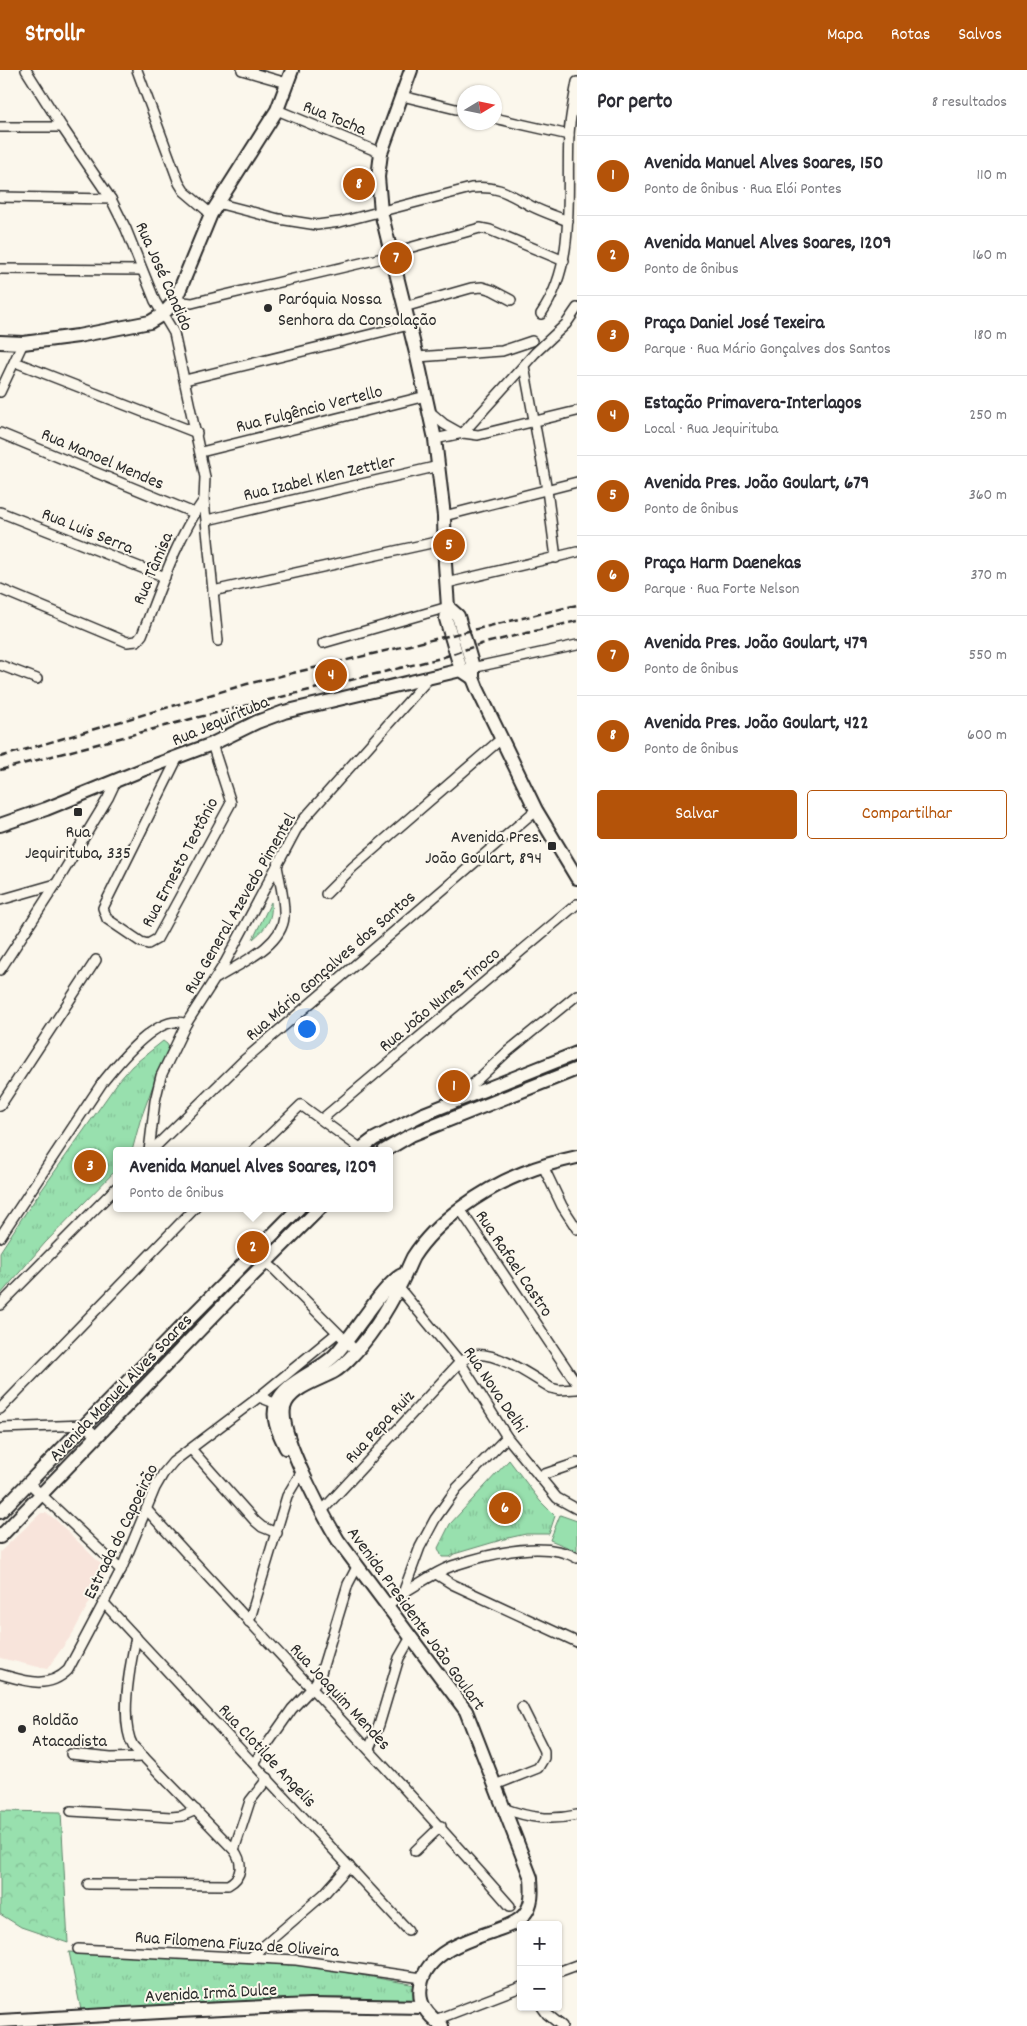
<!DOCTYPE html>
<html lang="pt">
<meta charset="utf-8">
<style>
body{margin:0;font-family:Dekko,sans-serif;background:#f7f7f7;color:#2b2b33}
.controls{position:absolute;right:15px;bottom:15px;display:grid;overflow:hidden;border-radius:5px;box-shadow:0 1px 4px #0004}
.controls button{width:45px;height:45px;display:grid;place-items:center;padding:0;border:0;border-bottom:1px solid #e1e1e2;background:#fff;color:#2b2b33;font:25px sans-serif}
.compass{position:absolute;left:457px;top:15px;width:45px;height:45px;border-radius:50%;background:#fff;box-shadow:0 1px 4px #0004;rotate:80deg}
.you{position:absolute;left:306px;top:958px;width:18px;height:18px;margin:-12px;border:4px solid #fff;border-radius:50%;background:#1a73e8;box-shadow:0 0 0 8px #1a73e833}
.badge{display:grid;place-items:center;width:32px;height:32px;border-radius:50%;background:#b45309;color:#fff;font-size:16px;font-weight:700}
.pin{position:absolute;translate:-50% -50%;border:2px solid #fff;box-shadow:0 1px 5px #0006}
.popup{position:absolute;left:113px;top:1077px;width:280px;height:65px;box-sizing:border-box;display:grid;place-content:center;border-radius:5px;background:#fff;filter:drop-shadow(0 1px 4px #0005);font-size:16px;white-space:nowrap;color:#7c7c81}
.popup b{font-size:19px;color:#2b2b33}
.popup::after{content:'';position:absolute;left:50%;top:100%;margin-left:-10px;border:10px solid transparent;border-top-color:#fff}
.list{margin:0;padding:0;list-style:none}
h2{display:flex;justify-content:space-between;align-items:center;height:65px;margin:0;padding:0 20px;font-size:21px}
h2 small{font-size:16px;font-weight:400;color:#7c7c81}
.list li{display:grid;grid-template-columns:32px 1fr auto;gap:15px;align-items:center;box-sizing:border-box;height:80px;padding:0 20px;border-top:1px solid #e1e1e2}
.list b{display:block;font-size:19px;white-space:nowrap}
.list p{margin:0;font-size:16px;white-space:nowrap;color:#7c7c81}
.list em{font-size:16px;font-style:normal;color:#7c7c81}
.actions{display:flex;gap:10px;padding:15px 20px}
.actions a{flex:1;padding:11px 0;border:1px solid #b45309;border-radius:5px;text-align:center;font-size:18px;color:#b45309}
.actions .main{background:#b45309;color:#fff}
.map{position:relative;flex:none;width:577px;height:1956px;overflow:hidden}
header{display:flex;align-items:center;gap:30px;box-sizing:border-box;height:70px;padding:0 25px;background:#b45309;color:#fff}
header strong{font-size:24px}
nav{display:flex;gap:28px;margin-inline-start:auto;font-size:18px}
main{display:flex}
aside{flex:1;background:#fff}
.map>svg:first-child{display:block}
.built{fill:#f8e4db}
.forest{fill:url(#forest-crowns);stroke:#62866c}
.park{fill:url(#park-tufts);stroke:#62866c}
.garden{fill:#98e0ae;stroke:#62866c}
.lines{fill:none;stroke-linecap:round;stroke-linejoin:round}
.street-casing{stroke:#2b2b2b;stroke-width:12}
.secondary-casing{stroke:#2b2b2b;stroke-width:16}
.street{stroke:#fbf7ec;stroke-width:9}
.secondary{stroke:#fbf7ec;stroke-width:12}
.rail{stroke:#2b2b2b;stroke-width:2.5;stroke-dasharray:8 4;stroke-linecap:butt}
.poi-dot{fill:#2b2b2b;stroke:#fbf7ec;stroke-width:2}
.labels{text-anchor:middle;stroke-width:4;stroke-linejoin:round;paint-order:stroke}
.street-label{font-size:18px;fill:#2b2b2b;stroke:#fbf7ec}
.poi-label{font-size:18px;fill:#2b2b2b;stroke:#fbf7ec;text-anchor:start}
</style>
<header>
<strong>Strollr</strong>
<nav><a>Mapa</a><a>Rotas</a><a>Salvos</a></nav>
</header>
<main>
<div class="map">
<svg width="577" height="1956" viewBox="0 0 577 1956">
<defs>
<pattern id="forest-crowns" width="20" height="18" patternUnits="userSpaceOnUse" patternTransform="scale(1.25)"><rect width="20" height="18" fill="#98e0ae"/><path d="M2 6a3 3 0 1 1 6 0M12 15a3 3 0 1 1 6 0" fill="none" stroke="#83c096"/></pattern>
<pattern id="park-tufts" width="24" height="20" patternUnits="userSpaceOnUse" patternTransform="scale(1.25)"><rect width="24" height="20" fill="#98e0ae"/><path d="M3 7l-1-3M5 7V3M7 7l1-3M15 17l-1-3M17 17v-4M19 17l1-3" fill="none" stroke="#83c096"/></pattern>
</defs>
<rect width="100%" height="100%" fill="#fbf7ec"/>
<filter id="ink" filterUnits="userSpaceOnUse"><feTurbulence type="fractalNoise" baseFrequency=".02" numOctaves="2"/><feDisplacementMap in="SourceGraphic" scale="10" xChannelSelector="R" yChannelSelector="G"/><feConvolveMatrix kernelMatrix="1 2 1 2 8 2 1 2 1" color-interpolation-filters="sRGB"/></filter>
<g filter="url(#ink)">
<path class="built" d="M41 1443H46L55 1449 105 1498 104 1505 73 1563 47 1599 0 1588V1482Z"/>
<path class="forest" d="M0 1741 61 1742 68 1873 21 1857 0 1844Z"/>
<g class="park">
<path d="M271 832C273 850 266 858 253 869Z"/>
<path d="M163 971 167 974 171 982 152 1018 140 1051 132 1081H117V1099L45 1173 0 1225V1182L22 1148 118 1012 132 996Z"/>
<path d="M509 1390 540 1431 555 1446 549 1464H526L508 1468 454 1484 450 1487H442L438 1478 450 1454Z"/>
<path d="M69 1882 311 1896 416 1915V1934L360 1928H316L81 1940Z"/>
</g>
<path class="garden" d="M560 1445 577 1451V1481L550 1470Z"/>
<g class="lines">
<defs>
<g id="street">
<path d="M26 0 62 57 111 129 126 159 155 231 174 263 205 407 204 430 218 571"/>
<path d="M137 0 179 113 184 121 211 144"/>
<path d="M242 0 287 13"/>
<path d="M402 26 464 41"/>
<path d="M277 40 381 83"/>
<path d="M494 48 569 65"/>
<path d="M0 57H62"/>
<path d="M0 127 111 129"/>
<path d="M217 133 279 149 317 155 340 152 471 118C498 115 509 124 531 136 543 142 555 146 568 151"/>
<path d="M391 183 480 158 490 160 564 191"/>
<path d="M0 199 142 200"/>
<path d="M175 231 192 233 200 231 391 186"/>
<path d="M404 237 471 218 482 217 492 220 511 230"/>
<path d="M541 244C577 192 566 125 569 65 570 47 574 29 577 12"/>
<path d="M417 287 502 281 532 271"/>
<path d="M15 292 197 363"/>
<path d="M524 296 547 420 556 488"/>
<path d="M185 310 409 255"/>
<path d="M0 322 23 273"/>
<path d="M429 341 444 354 460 363"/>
<path d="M0 363 194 443"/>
<path d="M463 363 535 283 566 254 577 238"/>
<path d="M435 369 463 363 478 365 577 341"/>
<path d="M201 382 426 326"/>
<path d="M0 442 165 507"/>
<path d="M444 446 577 412"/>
<path d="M207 450 439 396"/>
<path d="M447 513 577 482"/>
<path d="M0 519 127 572 137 571 142 565C159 522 177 467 204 430"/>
<path d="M213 521 445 470"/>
<path d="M323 573 448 537"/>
<path d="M0 595 37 609"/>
<path d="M467 599 577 575"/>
<path d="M178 687 103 838 107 849 141 872 148 874 157 869 231 733 212 674"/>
<path d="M326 824 353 797 501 669"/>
<path d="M0 830 56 814"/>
<path d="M0 900 56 814 108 728 116 711"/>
<path d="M217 908C239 894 282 876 284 847 285 830 280 813 277 796"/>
<path d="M458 1028 507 982 577 925"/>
<path d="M0 1036 96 890"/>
<path d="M322 1049 577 834"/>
<path d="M149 1081 155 1031 161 1006 186 954 225 893 296 760 303 750 430 607"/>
<path d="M151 1081 243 991 536 740"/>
<path d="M253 1081 301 1035 364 1081"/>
<path d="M543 1096 562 1136 577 1159"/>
<path d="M460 1139 577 1314"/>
<path d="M0 1167 102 1013C117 994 159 941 186 954"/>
<path d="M254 1183 275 1200 356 1281"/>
<path d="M395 1213 460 1292 507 1367 557 1428 577 1439"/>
<path d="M0 1235 117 1117"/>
<path d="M259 1327 337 1263"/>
<path d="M0 1339 195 1138"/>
<path d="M0 1358 85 1355 96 1366"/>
<path d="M191 1379 255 1451 262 1457 277 1463"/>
<path d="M539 1406 577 1393"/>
<path d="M29 1413 121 1500"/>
<path d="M147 1440C267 1573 392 1701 510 1836"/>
<path d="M321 1442 460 1292C464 1290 469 1286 473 1285 497 1281 531 1306 551 1318L559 1320 577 1319"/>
<path d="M436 1504 452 1514 577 1572"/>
<path d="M403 1523C419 1514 435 1502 452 1496 485 1485 544 1469 577 1488"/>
<path d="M104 1533 408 1860"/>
<path d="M388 1535 403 1523 420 1477 435 1449 457 1418 507 1367"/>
<path d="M249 1552 287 1426 302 1401"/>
<path d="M0 1604C25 1611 48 1620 68 1600L121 1500 155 1418 163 1404 173 1392 259 1327 282 1336"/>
<path d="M369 1679 379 1655 399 1588 411 1567"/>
<path d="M71 1684 111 1688 144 1687"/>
<path d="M254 1693 292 1639 313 1617 320 1606 348 1514 358 1495"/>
<path d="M495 1715 538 1698 544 1688V1681L522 1637"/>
<path d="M503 1738C529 1748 550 1751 577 1745"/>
<path d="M71 1741 171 1747 182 1746 196 1740"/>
<path d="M234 1780 250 1731 268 1708"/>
<path d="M415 1781 441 1756"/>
<path d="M88 1814 228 1815C243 1807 243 1792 234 1780L133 1676C119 1651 130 1595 136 1567"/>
<path d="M78 1879 296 1890 422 1908"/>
<path d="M251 1887 324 1824 349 1796"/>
<path d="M558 1902 577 1895"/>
<path d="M542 1937 547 1944 562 1956"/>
<path d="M435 1950 521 1917"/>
</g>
<g id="secondary">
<path d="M411 0 381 83 378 107 381 142 417 287 435 369 444 446 445 494 448 537 446 549 461 600 473 608"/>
<path d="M0 272 23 273 78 266 150 252 163 244 175 231 211 144 277 40 292 0"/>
<path d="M448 537 458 546 473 597V608L477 618 536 740 577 808"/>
<path d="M0 755 46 739 142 700 212 674 257 652 284 642 461 600"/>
<path d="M358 1081 374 1069 421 1045 577 983"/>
<path d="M384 1081 411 1065 577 999"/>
<path d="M286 1378C280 1365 271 1350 276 1335 284 1311 317 1303 334 1286 351 1269 384 1213 402 1205"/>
<path d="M0 1442 178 1260 299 1138"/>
<path d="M0 1467 240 1218 320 1138"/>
<path d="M0 1951 179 1941 310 1935 423 1937"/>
<path d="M442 1956C428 1945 417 1934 421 1915 426 1883 467 1870 494 1861 504 1857 517 1854 524 1845 533 1834 532 1822 531 1808L466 1641 338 1470C323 1445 279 1365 284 1338 288 1318 320 1310 335 1301 340 1298 345 1293 349 1289 371 1267 388 1239 402 1211 406 1203 409 1195 413 1187 436 1151 483 1119 523 1103 540 1096 559 1091 577 1087"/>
</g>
</defs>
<use href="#street" class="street-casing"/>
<use href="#secondary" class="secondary-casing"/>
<use href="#street" class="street"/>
<use href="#secondary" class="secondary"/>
<g class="rail">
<path d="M0 687 247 614 577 535"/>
<path d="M0 700 191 649 441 588 481 574 577 551"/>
</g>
</g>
</g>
<g class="poi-dot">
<circle cx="268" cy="238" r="5"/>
<rect x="73" y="737" width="10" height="10" rx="2.5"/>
<rect x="547" y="771" width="10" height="10" rx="2.5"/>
<circle cx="22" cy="1659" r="5"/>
</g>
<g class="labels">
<g class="street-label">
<text transform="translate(335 47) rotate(22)" y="6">Rua Tocha</text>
<text transform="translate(165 206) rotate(66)" y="6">Rua José Candido</text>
<text transform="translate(309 338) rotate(-14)" y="6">Rua Fulgêncio Vertello</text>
<text transform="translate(103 388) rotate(23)" y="6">Rua Manoel Mendes</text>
<text transform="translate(319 407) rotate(-13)" y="6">Rua Izabel Klen Zettler</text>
<text transform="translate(88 460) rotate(22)" y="6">Rua Luis Serra</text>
<text transform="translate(152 498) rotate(-67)" y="6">Rua Tâmisa</text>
<text transform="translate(220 650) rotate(-23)" y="6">Rua Jequirituba</text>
<text transform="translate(179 792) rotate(-62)" y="6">Rua Ernesto Teotônio</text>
<text transform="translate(239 833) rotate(-60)" y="6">Rua General Azevedo Pimentel</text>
<text transform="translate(330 895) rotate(-41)" y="6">Rua Mário Gonçalves dos Santos</text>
<text transform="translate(439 929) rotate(-40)" y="6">Rua João Nunes Tinoco</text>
<text transform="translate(515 1193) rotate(56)" y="6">Rua Rafael Castro</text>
<text transform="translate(120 1317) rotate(-46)" y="6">Avenida Manuel Alves Soares</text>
<text transform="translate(496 1319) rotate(56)" y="6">Rua Nova Delhi</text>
<text transform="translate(379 1356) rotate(-47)" y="6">Rua Pepa Ruiz</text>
<text transform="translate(120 1461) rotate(-64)" y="6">Estrada do Capoeirão</text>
<text transform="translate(417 1548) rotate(54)" y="6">Avenida Presidente João Goulart</text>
<text transform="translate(341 1626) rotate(47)" y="6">Rua Joaquim Mendes</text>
<text transform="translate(268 1685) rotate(47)" y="6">Rua Clotilde Angelis</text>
<text transform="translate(237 1873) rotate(4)" y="6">Rua Filomena Fiuza de Oliveira</text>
<text transform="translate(211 1922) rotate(-3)" y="6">Avenida Irmã Dulce</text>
</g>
<g class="poi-label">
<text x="278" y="234">Paróquia Nossa<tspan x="278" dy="21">Senhora da Consolação</tspan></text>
<text x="78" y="767" text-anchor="middle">Rua<tspan x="78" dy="21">Jequirituba, 335</tspan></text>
<text x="542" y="772" text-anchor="end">Avenida Pres.<tspan x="542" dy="21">João Goulart, 894</tspan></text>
<text x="32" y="1655">Roldão<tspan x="32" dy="21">Atacadista</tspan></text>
</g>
</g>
</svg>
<div class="controls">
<button>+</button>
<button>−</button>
</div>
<svg class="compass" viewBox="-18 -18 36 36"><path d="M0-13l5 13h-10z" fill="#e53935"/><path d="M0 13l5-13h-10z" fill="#7c7c81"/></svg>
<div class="you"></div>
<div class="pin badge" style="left:454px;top:1016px">1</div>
<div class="pin badge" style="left:253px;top:1177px">2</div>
<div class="popup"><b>Avenida Manuel Alves Soares, 1209</b>Ponto de ônibus</div>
<div class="pin badge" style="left:90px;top:1096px">3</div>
<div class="pin badge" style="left:331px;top:605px">4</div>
<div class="pin badge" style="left:449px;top:475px">5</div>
<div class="pin badge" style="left:505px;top:1438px">6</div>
<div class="pin badge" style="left:396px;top:188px">7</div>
<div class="pin badge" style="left:359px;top:114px">8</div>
</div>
<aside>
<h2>Por perto<small>8 resultados</small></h2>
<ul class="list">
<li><span class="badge">1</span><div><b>Avenida Manuel Alves Soares, 150</b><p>Ponto de ônibus · Rua Elói Pontes</p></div><em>110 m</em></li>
<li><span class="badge">2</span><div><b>Avenida Manuel Alves Soares, 1209</b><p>Ponto de ônibus</p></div><em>160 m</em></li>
<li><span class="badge">3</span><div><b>Praça Daniel José Texeira</b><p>Parque · Rua Mário Gonçalves dos Santos</p></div><em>180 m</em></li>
<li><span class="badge">4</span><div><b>Estação Primavera-Interlagos</b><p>Local · Rua Jequirituba</p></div><em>250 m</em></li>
<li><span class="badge">5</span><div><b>Avenida Pres. João Goulart, 679</b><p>Ponto de ônibus</p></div><em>360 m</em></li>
<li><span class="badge">6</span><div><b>Praça Harm Daenekas</b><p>Parque · Rua Forte Nelson</p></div><em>370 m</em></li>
<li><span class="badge">7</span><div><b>Avenida Pres. João Goulart, 479</b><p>Ponto de ônibus</p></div><em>550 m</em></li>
<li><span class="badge">8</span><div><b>Avenida Pres. João Goulart, 422</b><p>Ponto de ônibus</p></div><em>600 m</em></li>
</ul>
<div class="actions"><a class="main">Salvar</a><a>Compartilhar</a></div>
</aside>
</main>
